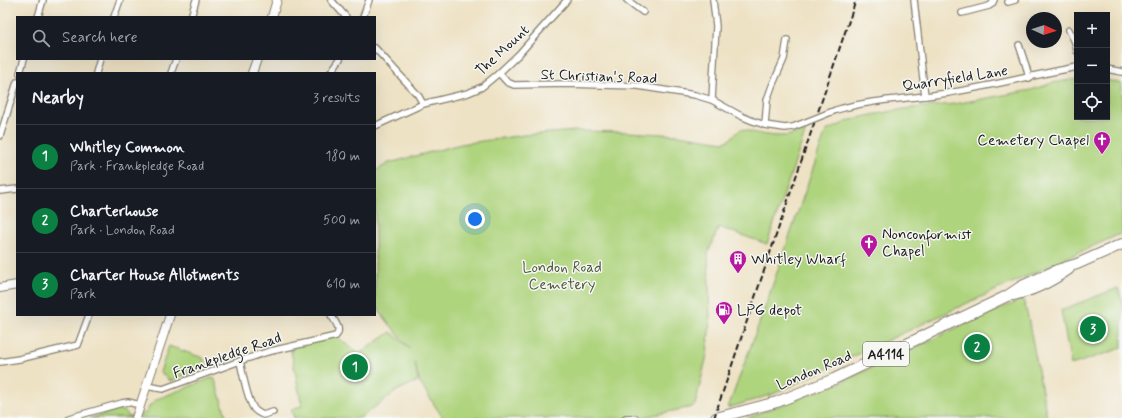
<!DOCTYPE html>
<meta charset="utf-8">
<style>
body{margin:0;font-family:Mynerve,sans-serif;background:#242831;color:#f1f3f6}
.controls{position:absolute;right:12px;top:12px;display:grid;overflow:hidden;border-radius:0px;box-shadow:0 4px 16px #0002}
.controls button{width:36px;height:36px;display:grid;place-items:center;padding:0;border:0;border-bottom:1px solid #363941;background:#171b24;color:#f1f3f6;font:20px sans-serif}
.compass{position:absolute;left:1026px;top:12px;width:36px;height:36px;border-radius:50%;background:#171b24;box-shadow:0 4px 16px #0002;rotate:93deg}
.you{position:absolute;left:475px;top:219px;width:14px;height:14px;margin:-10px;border:3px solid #fff;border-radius:50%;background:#1a73e8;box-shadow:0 0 0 6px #1a73e833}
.badge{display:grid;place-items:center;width:26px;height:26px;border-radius:50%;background:#0b8043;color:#fff;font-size:13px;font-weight:700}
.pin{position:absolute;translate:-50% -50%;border:2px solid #fff;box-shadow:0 1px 4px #0006}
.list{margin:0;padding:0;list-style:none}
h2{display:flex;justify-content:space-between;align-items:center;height:52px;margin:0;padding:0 16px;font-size:17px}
h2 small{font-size:13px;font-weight:400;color:#9ea1a6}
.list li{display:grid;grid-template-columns:26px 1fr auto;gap:12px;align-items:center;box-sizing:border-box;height:64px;padding:0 16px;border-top:1px solid #363941}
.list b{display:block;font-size:15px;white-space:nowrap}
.list p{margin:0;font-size:13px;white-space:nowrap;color:#9ea1a6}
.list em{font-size:13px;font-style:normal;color:#9ea1a6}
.icon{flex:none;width:22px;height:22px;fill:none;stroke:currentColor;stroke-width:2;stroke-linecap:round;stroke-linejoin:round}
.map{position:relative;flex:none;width:1122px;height:418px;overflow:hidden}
.search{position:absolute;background:#171b24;box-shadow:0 4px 16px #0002;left:16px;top:16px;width:360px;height:44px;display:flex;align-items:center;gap:10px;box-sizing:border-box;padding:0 14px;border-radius:0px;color:#9ea1a6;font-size:15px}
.panel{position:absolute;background:#171b24;box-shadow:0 4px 16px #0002;left:16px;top:72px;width:360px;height:244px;border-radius:0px}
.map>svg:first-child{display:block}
.green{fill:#afd47e;stroke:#66784d}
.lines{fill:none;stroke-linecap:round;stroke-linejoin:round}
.street-casing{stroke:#857f70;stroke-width:8}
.secondary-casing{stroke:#857f70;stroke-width:10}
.highway-casing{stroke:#857f70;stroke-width:12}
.street{stroke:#fff;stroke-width:5.5}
.secondary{stroke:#fff;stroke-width:8}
.highway{stroke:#fff;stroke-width:10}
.rail{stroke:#1c1c1c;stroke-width:2;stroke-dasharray:6 3;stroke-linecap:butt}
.street-bridge-casing{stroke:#857f70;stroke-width:8;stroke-linecap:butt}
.street-bridge{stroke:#fff;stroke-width:5.5}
.labels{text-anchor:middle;stroke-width:3;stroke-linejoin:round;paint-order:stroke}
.shield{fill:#f6f6f2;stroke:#5d5d5c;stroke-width:1}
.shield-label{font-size:14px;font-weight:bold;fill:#1c1c1c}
.street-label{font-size:15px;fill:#1c1c1c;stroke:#f6f6f2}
.poi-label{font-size:15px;fill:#1c1c1c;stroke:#f6f6f2;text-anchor:start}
.park-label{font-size:15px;fill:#4f5c3e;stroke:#f6f6f2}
</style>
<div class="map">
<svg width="1122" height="418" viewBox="0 0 1122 418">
<rect width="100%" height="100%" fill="#f6f6f2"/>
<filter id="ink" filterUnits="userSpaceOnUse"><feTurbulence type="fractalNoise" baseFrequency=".025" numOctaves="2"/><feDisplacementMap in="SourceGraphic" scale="8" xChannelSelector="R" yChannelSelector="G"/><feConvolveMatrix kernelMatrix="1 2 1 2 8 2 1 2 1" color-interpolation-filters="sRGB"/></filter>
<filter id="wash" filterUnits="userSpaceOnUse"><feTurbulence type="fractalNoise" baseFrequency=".012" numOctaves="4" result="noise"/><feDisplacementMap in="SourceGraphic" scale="16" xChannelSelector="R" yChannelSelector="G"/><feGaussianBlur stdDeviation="0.9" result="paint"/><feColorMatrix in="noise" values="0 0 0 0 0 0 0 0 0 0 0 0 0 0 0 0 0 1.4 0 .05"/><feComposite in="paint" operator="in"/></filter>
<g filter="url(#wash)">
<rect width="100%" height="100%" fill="#eee2c4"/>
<g class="green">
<path d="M1077 79V117H1107V80L1122 84V233L950 311 773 394 728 408 764 310 826 131 851 120 866 116 904 109 954 104 1004 95 1031 90 1052 83Z"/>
<path d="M741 129C754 133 768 136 781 136 790 136 798 133 806 130L767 244 719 227 708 253 710 321 707 355 695 405 692 407 639 418H443L420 383 415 363 418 381 398 390 360 418H294L291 409 302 406 290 346 336 336 359 354 391 332 410 349 383 316 375 303V171L389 163 461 144 524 135 576 131 628 132 678 135 724 142 729 140Z"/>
<path d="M1118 288 1122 301V348L1071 365 1061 310Z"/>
<path d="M1023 299 1028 317 1047 418H747L842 382 954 329Z"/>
<path d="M169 346 203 358 207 366 170 381 160 372Z"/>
<path d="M214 377 227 418H90L118 410C124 410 126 412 129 417L146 413 150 405 157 399Z"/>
</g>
</g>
<g filter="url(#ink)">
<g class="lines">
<defs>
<g id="street">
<path d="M331 0 346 17"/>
<path d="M627 0 643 12"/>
<path d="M914 0 925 96"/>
<path d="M1008 2 1015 0"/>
<path d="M962 13 989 6 992 4 994 0"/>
<path d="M38 17 43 0"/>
<path d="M114 17 120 0"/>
<path d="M191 17 196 0"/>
<path d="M363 17 369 0"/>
<path d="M1069 30 1075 42 1077 51"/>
<path d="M1019 45 1026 66 1029 78"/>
<path d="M375 48 418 95 423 104"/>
<path d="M1107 69 1122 72"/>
<path d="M20 73 24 59"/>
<path d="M96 73 100 59"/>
<path d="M171 73 176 59"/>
<path d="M330 73 340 59"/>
<path d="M499 73 507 82 514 85 566 84 638 86 695 95 712 100 741 116 753 121 765 125 785 128 793 127 806 122"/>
<path d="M712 100 716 26 713 0"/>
<path d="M836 110C872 99 911 99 948 93 991 86 1034 75 1077 67"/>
<path d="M765 125 767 100 772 86 784 59 787 40"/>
<path d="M375 126 423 104 468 93 482 87 499 73 519 54 567 0"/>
<path d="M0 136 17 82"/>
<path d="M0 191 17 189"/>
<path d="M240 361C242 371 248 403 255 410 257 412 261 414 263 415L273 412"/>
<path d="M0 362 19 359 78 345 89 315"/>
<path d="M146 386 163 389 240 361 267 352 336 336C342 329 335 322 331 315"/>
<path d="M69 418 122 403 128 402 140 405"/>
<path d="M626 418H635"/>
</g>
<g id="secondary">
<path d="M272 17 277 0"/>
<path d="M252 73 257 59"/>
<path d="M0 288 17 285"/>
<path d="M136 418 170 315"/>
</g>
<g id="highway">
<path d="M1013 295C1033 291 1052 281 1069 269"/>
<path d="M716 418 777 402 834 379 1007 296 1022 286 1057 270 1077 264 1122 244"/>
</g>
</defs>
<use href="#street" class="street-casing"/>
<use href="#secondary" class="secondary-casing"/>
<use href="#highway" class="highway-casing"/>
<use href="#street" class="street"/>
<use href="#secondary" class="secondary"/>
<use href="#highway" class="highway"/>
<path class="rail" d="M714 418 856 0"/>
<defs>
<path id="street-bridge" d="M806 122 836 110"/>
</defs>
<use href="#street-bridge" class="street-bridge-casing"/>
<use href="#street-bridge" class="street-bridge"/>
</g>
</g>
<defs>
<symbol id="church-pin" viewBox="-11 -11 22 30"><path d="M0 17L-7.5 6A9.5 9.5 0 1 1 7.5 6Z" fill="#b5179e" stroke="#f6f6f2"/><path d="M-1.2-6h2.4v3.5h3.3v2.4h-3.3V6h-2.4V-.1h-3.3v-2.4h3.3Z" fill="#fff"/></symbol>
<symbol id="building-pin" viewBox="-11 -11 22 30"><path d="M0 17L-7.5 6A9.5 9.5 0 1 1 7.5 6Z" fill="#b5179e" stroke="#f6f6f2"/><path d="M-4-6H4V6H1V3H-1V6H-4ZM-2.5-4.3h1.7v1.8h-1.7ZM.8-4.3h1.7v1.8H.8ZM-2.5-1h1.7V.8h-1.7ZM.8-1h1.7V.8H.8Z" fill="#fff"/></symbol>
<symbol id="fuel-pin" viewBox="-11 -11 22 30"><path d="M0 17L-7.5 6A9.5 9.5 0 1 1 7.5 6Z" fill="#b5179e" stroke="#f6f6f2"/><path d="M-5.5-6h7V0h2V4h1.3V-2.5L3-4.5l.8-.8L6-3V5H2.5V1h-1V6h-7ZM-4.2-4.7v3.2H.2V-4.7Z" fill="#fff"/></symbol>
</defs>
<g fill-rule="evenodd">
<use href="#church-pin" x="1092" y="130" width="20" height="27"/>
<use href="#church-pin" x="859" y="233" width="20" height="27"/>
<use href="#building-pin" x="728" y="249" width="20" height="27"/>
<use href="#fuel-pin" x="714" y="300" width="20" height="27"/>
</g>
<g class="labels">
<rect class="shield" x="863" y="342" width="46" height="24" rx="3"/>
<g class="shield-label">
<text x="886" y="359">A4114</text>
</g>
<g class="street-label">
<text transform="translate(502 50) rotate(-43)" y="5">The Mount</text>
<text transform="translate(599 76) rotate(2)" y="5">St Christian's Road</text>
<text transform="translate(955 78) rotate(-9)" y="5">Quarryfield Lane</text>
<text transform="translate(227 355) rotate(-19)" y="5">Frankpledge Road</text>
<text transform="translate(814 370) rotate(-23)" y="5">London Road</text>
</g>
<g class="poi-label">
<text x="1089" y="145" text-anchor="end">Cemetery Chapel</text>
<text x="882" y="239">Nonconformist<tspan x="882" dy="17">Chapel</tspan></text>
<text x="751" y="264">Whitley Wharf</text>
<text x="737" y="315">LPG depot</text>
</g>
<g class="park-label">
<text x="562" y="272">London Road<tspan x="562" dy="17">Cemetery</tspan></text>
</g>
</g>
</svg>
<div class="controls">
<button>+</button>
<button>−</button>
<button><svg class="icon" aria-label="locate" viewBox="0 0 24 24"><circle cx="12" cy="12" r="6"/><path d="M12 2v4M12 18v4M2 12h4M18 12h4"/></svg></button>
</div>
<svg class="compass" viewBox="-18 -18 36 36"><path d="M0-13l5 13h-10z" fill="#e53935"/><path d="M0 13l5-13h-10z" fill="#9ea1a6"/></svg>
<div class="you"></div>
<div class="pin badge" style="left:355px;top:367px">1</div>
<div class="pin badge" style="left:977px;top:347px">2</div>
<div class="pin badge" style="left:1093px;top:329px">3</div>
<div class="search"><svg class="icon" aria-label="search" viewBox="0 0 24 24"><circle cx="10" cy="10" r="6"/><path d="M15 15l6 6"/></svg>Search here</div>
<section class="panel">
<h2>Nearby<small>3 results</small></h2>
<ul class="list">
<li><span class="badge">1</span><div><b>Whitley Common</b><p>Park · Frankpledge Road</p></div><em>180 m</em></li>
<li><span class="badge">2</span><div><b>Charterhouse</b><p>Park · London Road</p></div><em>500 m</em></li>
<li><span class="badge">3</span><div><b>Charter House Allotments</b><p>Park</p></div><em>610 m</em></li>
</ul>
</section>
</div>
